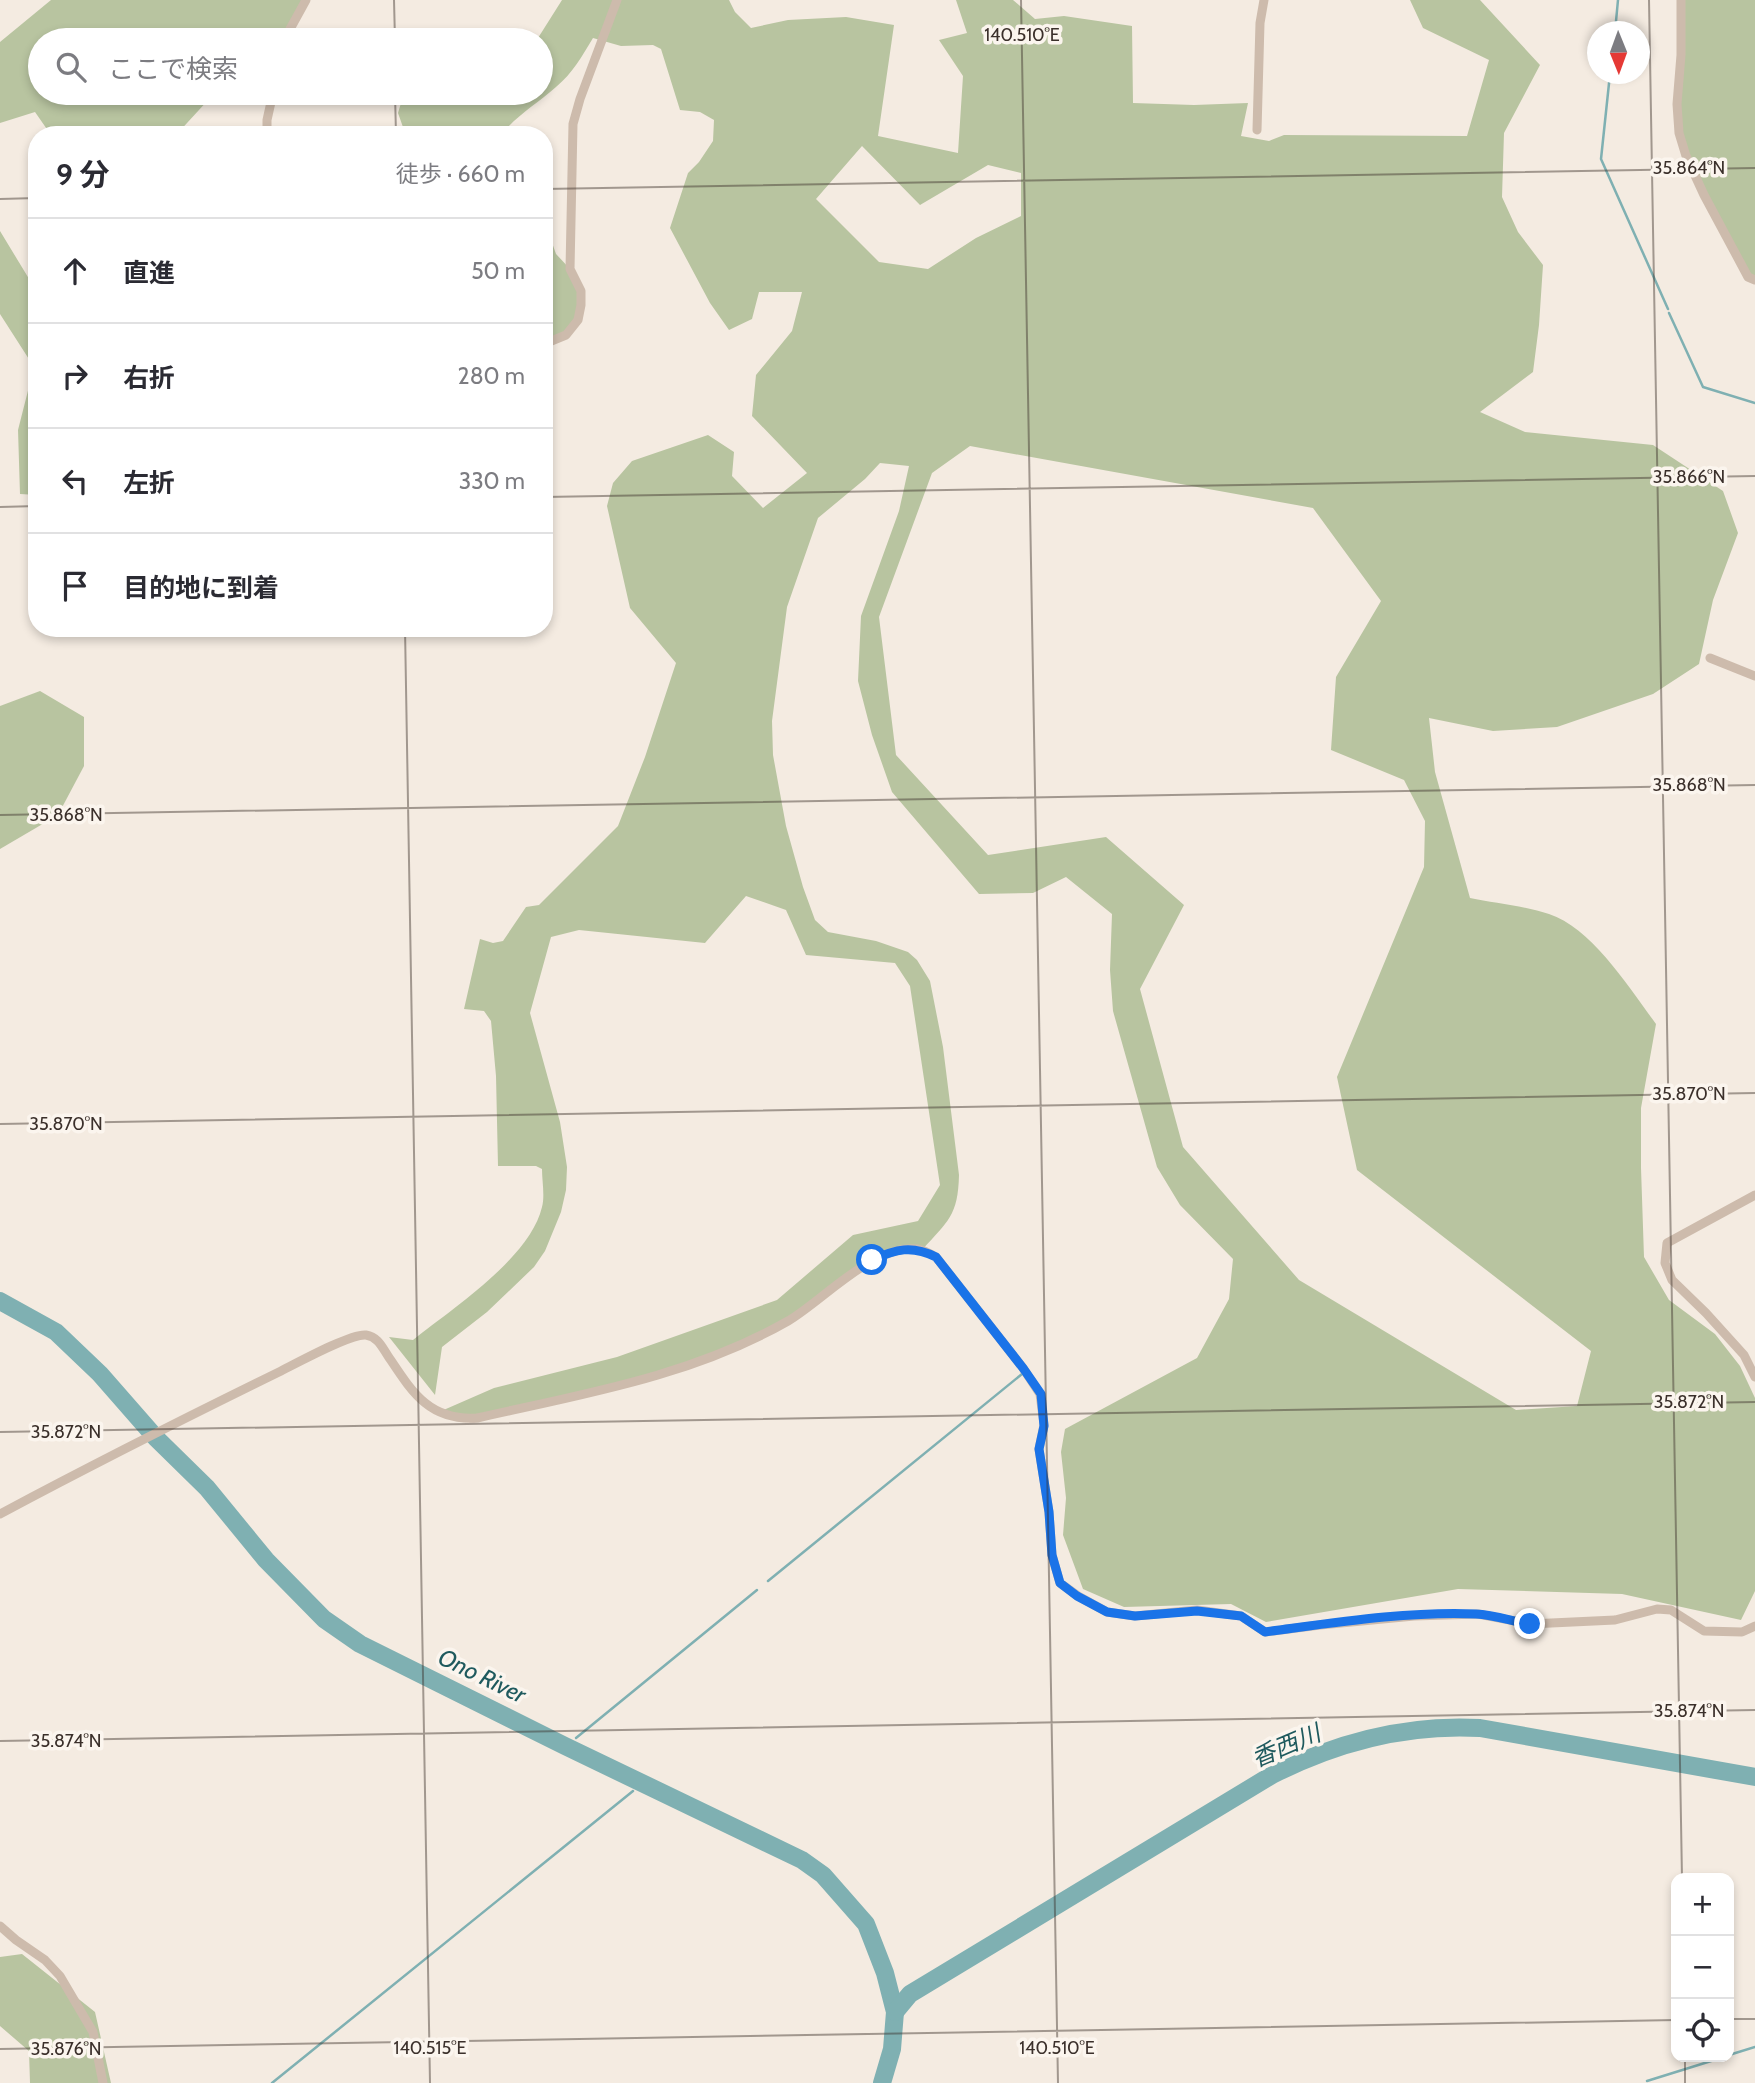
<!DOCTYPE html>
<html lang="ja">
<meta charset="utf-8">
<style>
body{margin:0;font-family:Cabin,"Noto Sans JP",sans-serif;background:#f2f2f3;color:#2b2b33}
.controls{position:absolute;right:21px;bottom:21px;display:grid;overflow:hidden;border-radius:14px;box-shadow:0 4px 10px #0003}
.controls button{width:63px;height:63px;display:grid;place-items:center;padding:0;border:0;border-bottom:2px solid #e1e1e2;background:#fff;color:#2b2b33;font:35px sans-serif}
.compass{position:absolute;left:1587px;top:21px;width:63px;height:63px;border-radius:50%;background:#fff;box-shadow:0 4px 10px #0003;rotate:179deg}
.stop{position:absolute;width:21px;height:21px;margin:-16px;border:5px solid #1a73e8;border-radius:50%;background:#fff}
.stop.end{background:#1a73e8;border-color:#fff;box-shadow:0 2px 7px #0008}
.list{margin:0;padding:0;list-style:none}
h2{display:flex;justify-content:space-between;align-items:center;height:91px;margin:0;padding:0 28px;font-size:30px}
h2 small{font-size:23px;font-weight:400;color:#7c7c81}
.list li{display:grid;grid-template-columns:46px 1fr auto;gap:21px;align-items:center;box-sizing:border-box;height:105px;padding:0 28px;border-top:2px solid #e1e1e2}
.list b{display:block;font-size:26px;white-space:nowrap}
.list em{font-size:23px;font-style:normal;color:#7c7c81}
.icon{flex:none;width:38px;height:38px;fill:none;stroke:currentColor;stroke-width:2;stroke-linecap:round;stroke-linejoin:round}
.map{position:relative;flex:none;width:1755px;height:2083px;overflow:hidden}
.search{position:absolute;background:#fff;box-shadow:0 4px 10px #0003;left:28px;top:28px;width:525px;height:77px;display:flex;align-items:center;gap:18px;box-sizing:border-box;padding:0 24px;border-radius:38px;color:#7c7c81;font-size:26px}
.panel{position:absolute;background:#fff;box-shadow:0 4px 10px #0003;left:28px;top:126px;width:525px;height:511px;border-radius:28px}
.map>svg:first-child{display:block}
.green{fill:#b8c4a0;fill-rule:evenodd}
.lines{fill:none;stroke-linecap:round;stroke-linejoin:round}
.stream{stroke:#7fb0b2;stroke-width:2.5}
.river{stroke:#7fb0b2;stroke-width:18}
.street{stroke:#cdbbac;stroke-width:9}
.route{stroke:#1a73e8;stroke-width:9}
.ticks{fill:none;stroke:#3b302b;stroke-width:2;stroke-opacity:0.45}
.labels{text-anchor:middle;stroke-width:7;stroke-linejoin:round;paint-order:stroke}
.water-label{font-size:24px;font-style:italic;fill:#1f5a5e;stroke:#fbf5ee}
.ticks-label{font-size:18px;text-anchor:middle;fill:#3b302b;stroke:#fbf5ee;stroke-width:7;stroke-linejoin:round;paint-order:stroke}
</style>
<div class="map">
<svg width="1755" height="2083" viewBox="0 0 1755 2083">
<rect width="100%" height="100%" fill="#f4ebe1"/>
<g class="green">
<path d="M51 0H306L285 36H213L212 40H40V93H210V98L176 135H51L35 112 0 123V42Z"/>
<path d="M562 0H729L735 12 751 28 788 20 846 17 894 25 878 136 958 153 963 76 939 40 967 33 956 0H1013L1035 19 1064 16 1132 26 1133 103 1194 105 1248 103 1241 136 1269 141 1284 135 1467 136 1489 60 1423 28 1410 0H1480L1540 65 1504 133 1502 197 1518 232 1543 265 1539 325 1533 372 1480 412 1525 432 1653 445 1723 491 1738 533 1713 600 1699 664 1653 694 1557 727 1493 731 1429 718 1435 772 1470 898C1494 903 1526 906 1549 914 1592 928 1630 989 1656 1024L1641 1108V1168L1644 1257 1669 1300 1715 1334 1740 1366 1755 1398V1591L1741 1620 1622 1594 1458 1589 1266 1622 1231 1604 1124 1607 1083 1589 1063 1535 1066 1498 1061 1452 1065 1429 1197 1358 1229 1299 1233 1259 1180 1205 1157 1167 1113 1011 1110 970 1112 914 1066 877 1033 893 979 894 892 792 872 735 858 681 861 616 899 511 909 466 880 463 865 479 818 518 787 607 772 721 773 755 786 826 803 887 815 920 828 932 876 941 908 952 917 960 930 981 943 1047 959 1175C958 1216 948 1221 922 1250L891 1252 790 1320 688 1366 477 1418 439 1412 494 1388 617 1357 777 1300 853 1235 918 1221 940 1185 910 986 895 963 806 955 786 910 746 896 705 943 579 930 551 937 530 1013 560 1122 567 1167 566 1190 561 1212 545 1251 534 1267 487 1312 442 1347 435 1395 389 1337 413 1340C453 1308 530 1258 542 1207 545 1196 542 1181 542 1169L536 1166H498L496 1076 491 1021 484 1011 464 1009 480 939 493 943 503 941 526 907 539 905 618 826 645 757 676 663 630 608 607 506 613 483 632 461 708 435 734 452 732 476 763 508 807 473 752 416 756 375 792 331 802 292H759L752 319 729 330 710 303 670 228 688 173 699 162 713 141 714 120 700 112 680 110 661 49 653 45 621 46 593 38C582 56 573 73 556 87 537 104 518 114 501 135H417L404 130 398 113 404 93H541V40H519L538 38ZM862 146 920 205 988 165 1021 173V216L976 238 928 269 879 262 816 199ZM970 446 1313 508 1381 601 1336 677 1331 750 1404 780 1425 821 1424 867 1337 1077 1357 1170 1591 1351 1577 1406 1516 1410 1299 1280 1183 1147 1140 989 1184 905 1106 837 988 855 896 755 879 617 932 473Z"/>
<path d="M1681 0H1755V280L1748 277 1704 195 1679 133Z"/>
<path d="M544 220 556 254 571 270 581 305 566 335 544 344Z"/>
<path d="M0 231 37 292V495L20 494 18 430 34 367 0 314Z"/>
<path d="M40 691 84 717V766L58 815 0 849V706Z"/>
<path d="M22 1954 95 2012 111 2083H30L29 2051 0 2026V1957Z"/>
</g>
<g class="lines">
<g class="stream">
<path d="M1615 32 1618 0"/>
<path d="M1610 74 1601 159 1668 309"/>
<path d="M1669 313 1703 387 1755 403"/>
<path d="M768 1581 1022 1374"/>
<path d="M576 1738 757 1590"/>
<path d="M565 1746 567 1744"/>
<path d="M639 1786 643 1783"/>
<path d="M1729 2055 1755 2047"/>
<path d="M1647 2081 1724 2057"/>
<path d="M272 2083 633 1791"/>
</g>
<g class="river">
<path d="M0 1301 56 1332 100 1374 156 1438 207 1488 266 1560 324 1619 360 1644 565 1746 802 1860 823 1875 866 1924 885 1973 895 2012 892 2049 882 2083"/>
<path d="M895 2012 910 1994 1272 1775C1337 1742 1408 1724 1480 1728L1755 1777"/>
</g>
<g class="street">
<path d="M1681 0V55L1677 104 1679 133 1686 156 1704 195 1748 277 1755 280"/>
<path d="M284 40 306 0"/>
<path d="M1257 130 1260 23 1264 0"/>
<path d="M267 135V120L273 93"/>
<path d="M544 344 566 335 578 320 581 305V291L570 269 573 124 580 99 617 0"/>
<path d="M1710 658 1755 676"/>
<path d="M1755 1195 1667 1243 1665 1263 1672 1280 1706 1313 1744 1355 1755 1377"/>
<path d="M0 1514C92 1465 185 1418 279 1372 295 1364 351 1333 366 1335 378 1337 382 1347 388 1356 412 1392 429 1421 477 1418 584 1394 692 1376 788 1321 824 1300 878 1239 922 1250 926 1251 932 1255 936 1257L1023 1368 1040 1394 1044 1425 1039 1449 1049 1512 1052 1555 1060 1583 1078 1596 1107 1612 1135 1616 1197 1610 1241 1616 1265 1632 1320 1625 1414 1616 1478 1614 1530 1624 1615 1620 1657 1609 1671 1610 1704 1631 1742 1632 1755 1626"/>
<path d="M0 1926 16 1940 45 1960 60 1976 93 2032 103 2083"/>
</g>
</g>
<g class="lines">
<path class="route" d="M872 1260C896 1249 912 1245 936 1257L1023 1368 1041 1394 1044 1426 1039 1449 1049 1512 1052 1555 1060 1583 1077 1596 1107 1612 1135 1616 1197 1611 1241 1616 1265 1632C1333 1623 1407 1611 1476 1614 1494 1615 1512 1621 1530 1624"/>
</g>
<path class="ticks" d="M394 0 395 40M1021 0 1058 2083M1649 0 1682 1878M395 93 396 135M544 189 1755 168M0 199 37 198M544 497 1755 476M0 507 37 506M405 628 430 2083M0 815 1755 785M0 1124 1755 1093M0 1432 1755 1402M0 1741 1755 1710M1729 2019H1755M0 2049 1676 2020M1685 2057V2083"/>
<g class="labels">
<g class="water-label">
<text transform="translate(482 1676) rotate(26)" y="8">Ono River</text>
<text transform="translate(1286 1746) rotate(-23)" y="8">香西川</text>
</g>
</g>
<g class="ticks-label">
<text x="1022" y="41">140.510°E</text>
<text x="1689" y="174">35.864°N</text>
<text x="1689" y="483">35.866°N</text>
<text x="1689" y="791">35.868°N</text>
<text x="66" y="821">35.868°N</text>
<text x="1689" y="1100">35.870°N</text>
<text x="66" y="1130">35.870°N</text>
<text x="1689" y="1408">35.872°N</text>
<text x="66" y="1438">35.872°N</text>
<text x="1689" y="1717">35.874°N</text>
<text x="66" y="1747">35.874°N</text>
<text x="430" y="2054">140.515°E</text>
<text x="1057" y="2054">140.510°E</text>
<text x="66" y="2055">35.876°N</text>
</g>
</svg>
<div class="controls">
<button>+</button>
<button>−</button>
<button><svg class="icon" aria-label="locate" viewBox="0 0 24 24"><circle cx="12" cy="12" r="6"/><path d="M12 2v4M12 18v4M2 12h4M18 12h4"/></svg></button>
</div>
<svg class="compass" viewBox="-18 -18 36 36"><path d="M0-13l5 13h-10z" fill="#e53935"/><path d="M0 13l5-13h-10z" fill="#7c7c81"/></svg>
<div class="stop" style="left:872px;top:1260px"></div>
<div class="stop end" style="left:1530px;top:1624px"></div>
<div class="search"><svg class="icon" aria-label="search" viewBox="0 0 24 24"><circle cx="10" cy="10" r="6"/><path d="M15 15l6 6"/></svg>ここで検索</div>
<section class="panel">
<h2>9 分<small>徒歩 · 660 m</small></h2>
<ul class="list">
<li><svg class="icon" aria-label="ahead" viewBox="0 0 24 24"><path d="M12 20V5M6 11l6-6 6 6"/></svg><div><b>直進</b></div><em>50 m</em></li>
<li><svg class="icon" aria-label="right" viewBox="0 0 24 24"><path d="M7 20v-9h11M14 6l5 5-5 5"/></svg><div><b>右折</b></div><em>280 m</em></li>
<li><svg class="icon" aria-label="left" viewBox="0 0 24 24"><path d="M17 20v-9H6M10 6l-5 5 5 5"/></svg><div><b>左折</b></div><em>330 m</em></li>
<li><svg class="icon" aria-label="arrive" viewBox="0 0 24 24"><path d="M6 21V4h12l-3 4 3 4H6"/></svg><div><b>目的地に到着</b></div></li>
</ul>
</section>
</div>
